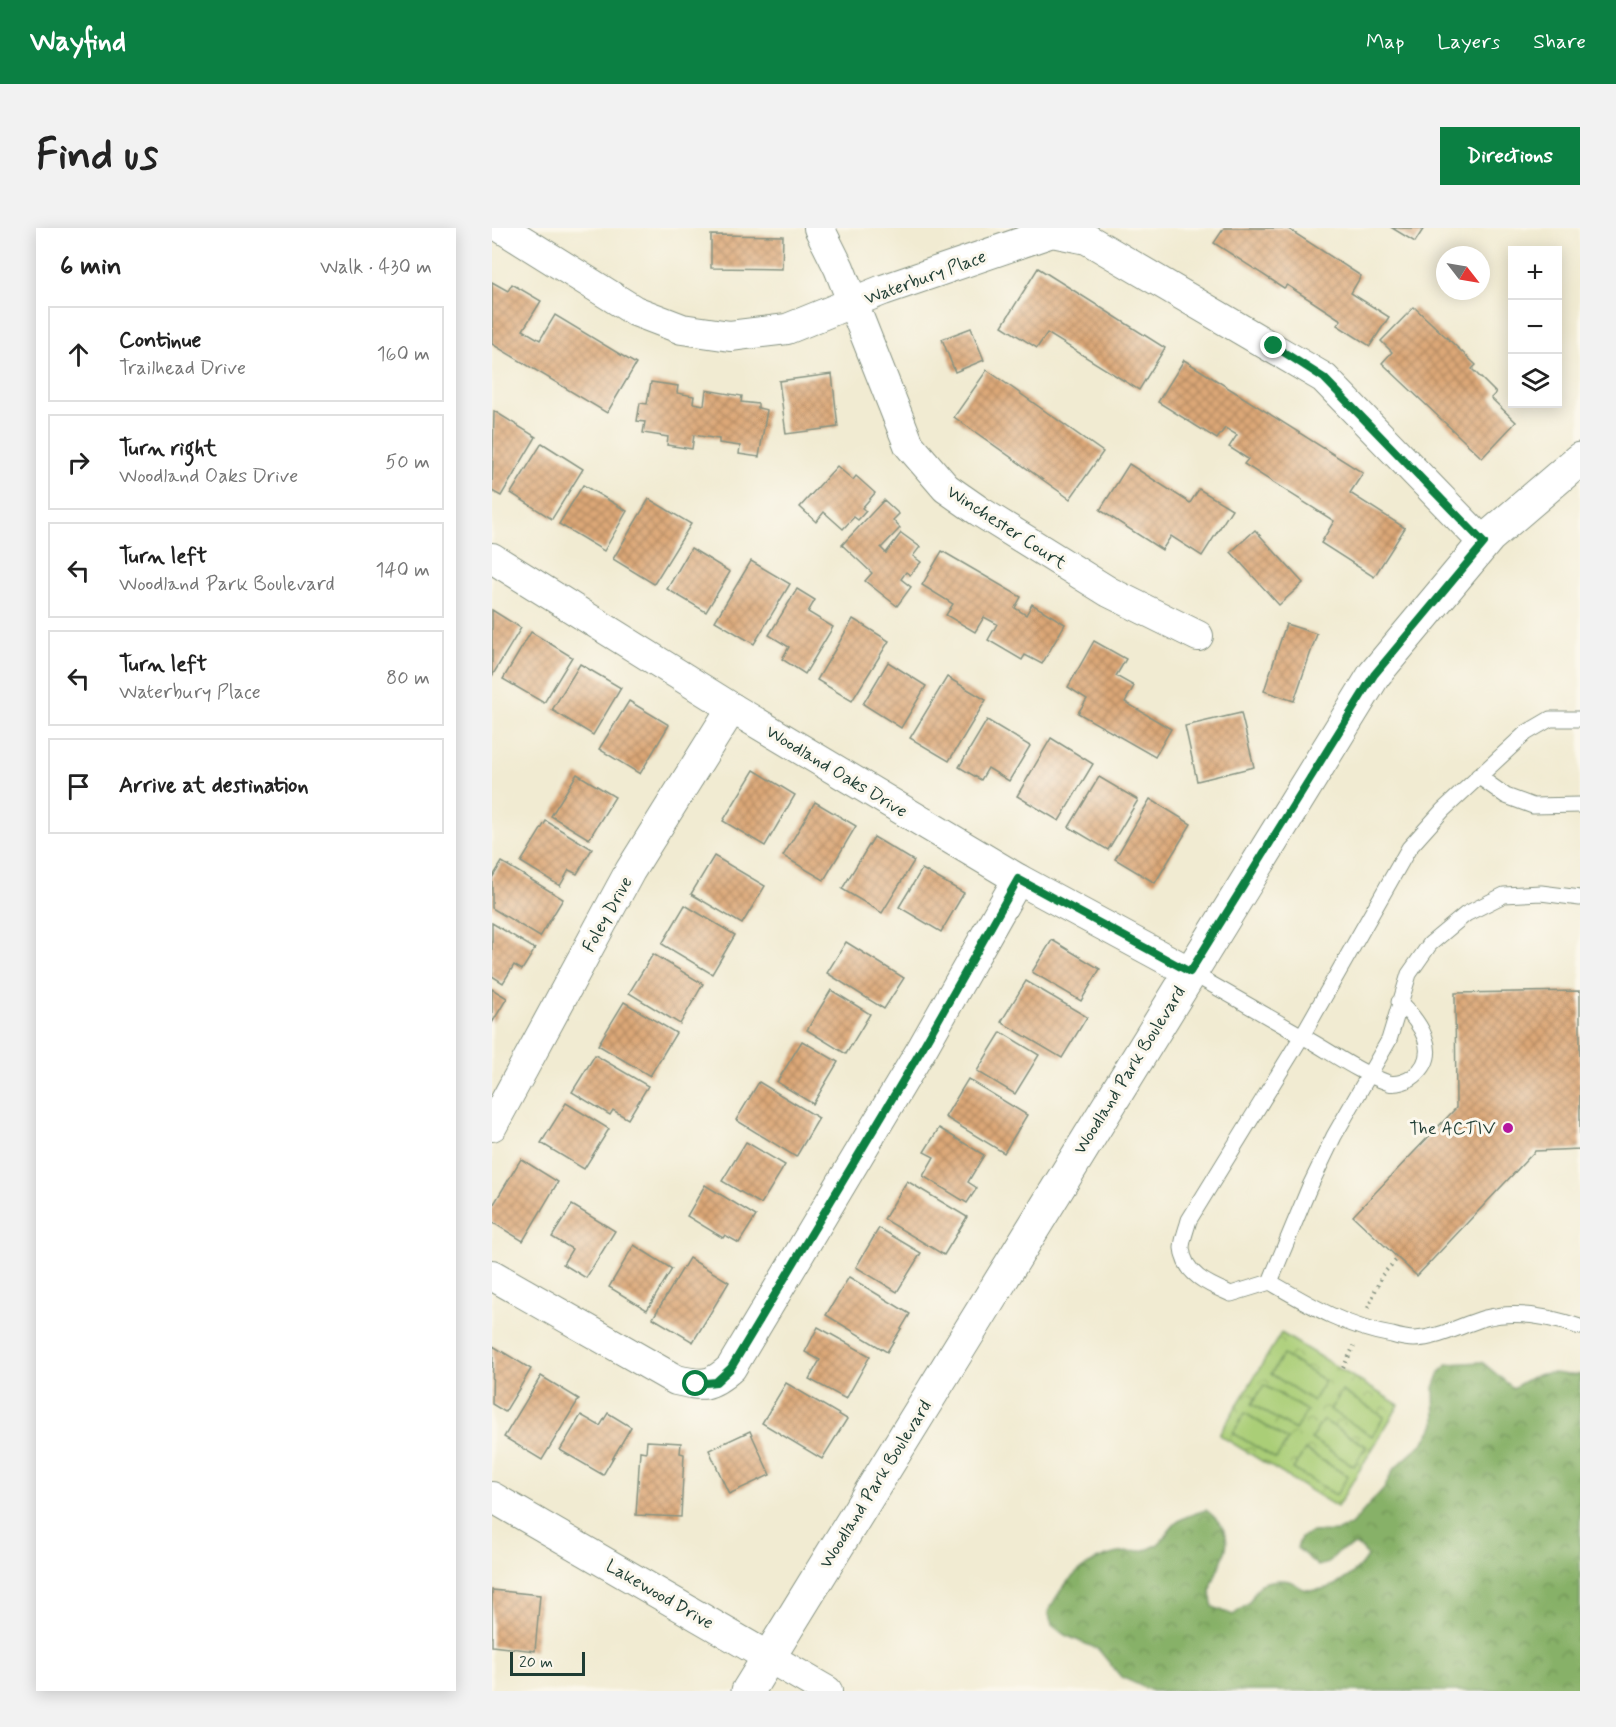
<!DOCTYPE html>
<meta charset="utf-8">
<style>
body{margin:0;font-family:Mynerve,sans-serif;background:#f2f2f2;color:#222}
.controls{position:absolute;right:18px;top:18px;display:grid;overflow:hidden;border-radius:0px;box-shadow:0 3px 15px #0003}
.controls button{width:54px;height:54px;display:grid;place-items:center;padding:0;border:0;border-bottom:2px solid #e0e0e0;background:#fff;color:#222;font:30px sans-serif}
.compass{position:absolute;left:944px;top:18px;width:54px;height:54px;border-radius:50%;background:#fff;box-shadow:0 3px 15px #0003;rotate:121deg}
.scale{position:absolute;left:18px;bottom:15px;width:75px;box-sizing:border-box;padding-left:6px;border:3px solid #1f3d34;border-top:0;font-size:16px;line-height:21px;white-space:nowrap;color:#1f3d34;-webkit-text-stroke:4px #fbf7ec;paint-order:stroke}
.stop{position:absolute;width:18px;height:18px;margin:-14px;border:4px solid #0b8043;border-radius:50%;background:#fff}
.stop.end{background:#0b8043;border-color:#fff;box-shadow:0 2px 6px #0008}
.list{margin:0;padding:0;list-style:none}
h2{display:flex;justify-content:space-between;align-items:center;height:78px;margin:0;padding:0 24px;font-size:26px}
h2 small{font-size:20px;font-weight:400;color:#767676}
.list li{display:grid;grid-template-columns:39px 1fr auto;gap:18px;align-items:center;box-sizing:border-box;height:96px;margin:0 12px 12px;padding:0 12px;border:2px solid #e0e0e0;border-radius:0px}
.list b{display:block;font-size:22px;white-space:nowrap}
.list p{margin:0;font-size:20px;white-space:nowrap;color:#767676}
.list em{font-size:20px;font-style:normal;color:#767676}
.icon{flex:none;width:33px;height:33px;fill:none;stroke:currentColor;stroke-width:2;stroke-linecap:round;stroke-linejoin:round}
.map{position:relative;flex:none;width:1088px;height:1463px;overflow:hidden;border-radius:0px}
header{display:flex;align-items:center;gap:36px;box-sizing:border-box;height:84px;padding:0 30px;background:#0b8043;color:#fff}
header strong{font-size:28px}
nav{display:flex;gap:33px;margin-inline-start:auto;font-size:21px}
.intro{display:flex;align-items:center;justify-content:space-between;box-sizing:border-box;height:144px;padding:0 36px}
h1{margin:0;font-size:42px}
.button{padding:15px 27px;border-radius:0px;background:#0b8043;color:#fff;font-size:21px;font-weight:700}
main{display:flex;gap:36px;padding:0 36px}
aside{flex:1;background:#fff;border-radius:0px;box-shadow:0 3px 15px #0003}
.map>svg:first-child{display:block}
.forest{fill:url(#forest-crowns);stroke:#53774e;stroke-width:1.5}
.park{fill:url(#park-crowns);stroke:#648656;stroke-width:1.5}
.garden{fill:#aace77;stroke:#648656;stroke-width:1.5}
.building{fill:url(#building-cross-hatch)}
.lines{fill:none;stroke-linecap:round;stroke-linejoin:round}
.service-casing{stroke:#889483;stroke-width:17}
.minor-casing{stroke:#889483;stroke-width:32}
.tertiary-casing{stroke:#889483;stroke-width:35}
.path{stroke:#889483;stroke-width:4;stroke-dasharray:1.5 4.5;stroke-linecap:butt}
.service{stroke:#fff;stroke-width:15}
.minor{stroke:#fff;stroke-width:30}
.tertiary{stroke:#fff;stroke-width:33}
.route{stroke:#0b8043;stroke-width:8}
.poi-dot{fill:#b5179e;stroke:#fbf7ec;stroke-width:2}
.labels{text-anchor:middle;stroke-width:6;stroke-linejoin:round;paint-order:stroke}
.street-label{font-size:18px;fill:#1f3d34;stroke:#fbf7ec}
.poi-label{font-size:18px;fill:#1f3d34;stroke:#fbf7ec;text-anchor:end}
</style>
<header>
<strong>Wayfind</strong>
<nav><a>Map</a><a>Layers</a><a>Share</a></nav>
</header>
<div class="intro"><h1>Find us</h1><a class="button">Directions</a></div>
<main>
<aside>
<h2>6 min<small>Walk · 430 m</small></h2>
<ul class="list">
<li><svg class="icon" aria-label="ahead" viewBox="0 0 24 24"><path d="M12 20V5M6 11l6-6 6 6"/></svg><div><b>Continue</b><p>Trailhead Drive</p></div><em>160 m</em></li>
<li><svg class="icon" aria-label="right" viewBox="0 0 24 24"><path d="M7 20v-9h11M14 6l5 5-5 5"/></svg><div><b>Turn right</b><p>Woodland Oaks Drive</p></div><em>50 m</em></li>
<li><svg class="icon" aria-label="left" viewBox="0 0 24 24"><path d="M17 20v-9H6M10 6l-5 5 5 5"/></svg><div><b>Turn left</b><p>Woodland Park Boulevard</p></div><em>140 m</em></li>
<li><svg class="icon" aria-label="left" viewBox="0 0 24 24"><path d="M17 20v-9H6M10 6l-5 5 5 5"/></svg><div><b>Turn left</b><p>Waterbury Place</p></div><em>80 m</em></li>
<li><svg class="icon" aria-label="arrive" viewBox="0 0 24 24"><path d="M6 21V4h12l-3 4 3 4H6"/></svg><div><b>Arrive at destination</b></div></li>
</ul>
</aside>
<div class="map">
<svg width="1088" height="1463" viewBox="0 0 1088 1463">
<defs>
<pattern id="forest-crowns" width="20" height="18" patternUnits="userSpaceOnUse" patternTransform="scale(1.5)"><rect width="20" height="18" fill="#87b168"/><path d="M2 6a3 3 0 1 1 6 0M12 15a3 3 0 1 1 6 0" fill="none" stroke="#6e9156"/></pattern>
<pattern id="park-crowns" width="20" height="18" patternUnits="userSpaceOnUse" patternTransform="scale(1.5)"><rect width="20" height="18" fill="#aace77"/><path d="M2 6a3 3 0 1 1 6 0M12 15a3 3 0 1 1 6 0" fill="none" stroke="#8aa862"/></pattern>
<pattern id="building-cross-hatch" width="8" height="8" patternUnits="userSpaceOnUse" patternTransform="scale(1.5)"><rect width="8" height="8" fill="#dca777"/><path d="M0 0l8 8M0 8l8-8" fill="none" stroke="#b28962"/></pattern>
</defs>
<rect width="100%" height="100%" fill="#fbf7ec"/>
<filter id="ink" filterUnits="userSpaceOnUse"><feTurbulence type="fractalNoise" baseFrequency=".0167" numOctaves="2"/><feDisplacementMap in="SourceGraphic" scale="12" xChannelSelector="R" yChannelSelector="G"/><feConvolveMatrix kernelMatrix="1 2 1 2 8 2 1 2 1" color-interpolation-filters="sRGB"/></filter>
<filter id="wash" filterUnits="userSpaceOnUse"><feTurbulence type="fractalNoise" baseFrequency=".008" numOctaves="4" result="noise"/><feDisplacementMap in="SourceGraphic" scale="24" xChannelSelector="R" yChannelSelector="G"/><feGaussianBlur stdDeviation="1.35" result="paint"/><feColorMatrix in="noise" values="0 0 0 0 0 0 0 0 0 0 0 0 0 0 0 0 0 1.4 0 .05"/><feComposite in="paint" operator="in"/></filter>
<g filter="url(#wash)">
<rect width="100%" height="100%" fill="#f1ebd2"/>
<path class="forest" d="M990 1134 1021 1160C1033 1153 1044 1145 1058 1145 1069 1145 1077 1149 1088 1146V1463H660L629 1449 606 1421 573 1407 560 1397 556 1385C570 1354 591 1331 627 1325 639 1323 651 1325 663 1318 672 1313 674 1305 681 1298 689 1289 702 1286 714 1282 763 1319 708 1340 721 1379L741 1387 756 1376 768 1356C779 1353 789 1350 800 1354 804 1356 808 1360 812 1361 836 1367 864 1347 875 1329L871 1322 864 1317 847 1323 836 1335 826 1338 805 1320 809 1309 820 1304 846 1303 859 1297 892 1260 902 1241 932 1214 943 1196 942 1160 948 1144 956 1136Z"/>
<path class="park" d="M789 1105 907 1177 845 1279 727 1207Z"/>
<g class="garden">
<path d="M791 1127 833 1153 821 1173 779 1146Z"/>
<path d="M772 1157 815 1183 803 1202 760 1176Z"/>
<path d="M850 1163 892 1189 880 1208 838 1182Z"/>
<path d="M753 1185 796 1212 784 1231 741 1205Z"/>
<path d="M831 1192 874 1218 862 1238 819 1211Z"/>
<path d="M813 1222 856 1248 844 1267 801 1241Z"/>
</g>
<g id="blocks">
<g class="building">
<path d="M732 0H795L869 48 859 65 897 89 878 118 845 97 849 92 795 57 792 60 722 15Z"/>
<path d="M900 0H932L923 14Z"/>
<path d="M219 7 291 8 290 41 219 40Z"/>
<path d="M546 40 673 120 647 162 555 105 545 120 510 98Z"/>
<path d="M0 54 16 63 20 56 49 73 31 102 48 112 63 87 144 136 115 185 0 116Z"/>
<path d="M922 79 984 137 980 141 1004 165 999 170 1024 194 990 230 890 135 900 124 889 113Z"/>
<path d="M479 100 492 132 463 144 450 111Z"/>
<path d="M692 132 871 245 858 265 913 300 882 349 829 315 842 293 752 236 756 231 737 219 745 207 733 200 725 211 666 174Z"/>
<path d="M495 142 611 224 578 271 462 189Z"/>
<path d="M340 146 346 199 294 206 287 153Z"/>
<path d="M159 154 186 158 185 165 202 168 201 175 212 177 214 162 250 168 249 174 266 176V180L275 182 267 229 247 226 248 218 227 215V211L202 207 200 221 175 217 176 209 151 205 153 194 145 193 148 175 155 176Z"/>
<path d="M2 183 44 209 9 268 0 263Z"/>
<path d="M50 215 91 241 60 291 19 265Z"/>
<path d="M637 236 698 275 707 261 740 281 710 328 679 308 670 322 608 282Z"/>
<path d="M345 238 361 252 364 248 383 265 370 280 374 283 366 292 362 289 351 301 332 284 324 294 308 279Z"/>
<path d="M91 257 135 283 112 323 67 296Z"/>
<path d="M157 271 199 296 162 356 121 331Z"/>
<path d="M392 272 407 286 401 292 408 300 389 320 394 325 409 305 428 319 421 328 429 334 418 347 414 344 409 351 419 359 405 378 373 353 380 345 350 317Z"/>
<path d="M763 302 811 355 787 377 739 324Z"/>
<path d="M199 320 238 344 214 384 175 361Z"/>
<path d="M450 323 529 369 523 380 534 387 540 376 573 396 550 436 533 427 530 432 496 412 505 396 492 389 483 404 454 387 461 376 430 357Z"/>
<path d="M259 333 298 356 262 416 223 393Z"/>
<path d="M305 361 323 372 316 384 341 399 313 446 290 431 297 419 277 407Z"/>
<path d="M0 382 29 400 0 448Z"/>
<path d="M361 391 397 413 360 473 325 452Z"/>
<path d="M794 396 825 406 802 473 772 463Z"/>
<path d="M39 404 80 429 52 475 11 451Z"/>
<path d="M602 413 634 431 624 448 642 458 633 474 679 501 663 529 586 485 595 471 576 459Z"/>
<path d="M396 434 434 458 409 500 371 476Z"/>
<path d="M88 436 129 460 101 507 60 482Z"/>
<path d="M455 449 494 472 457 533 418 510Z"/>
<path d="M137 473 177 497 148 546 107 521Z"/>
<path d="M749 485 762 539 705 553 693 498Z"/>
<path d="M495 492 538 518 517 553 496 540 489 552 467 539Z"/>
<path d="M559 510 601 536 567 593 525 568Z"/>
<path d="M262 542 303 567 273 618 231 593Z"/>
<path d="M85 546 123 569 97 611 59 588Z"/>
<path d="M607 549 646 572 616 622 577 599Z"/>
<path d="M658 571 699 596 663 655 623 631Z"/>
<path d="M323 574 364 598 332 652 291 628Z"/>
<path d="M54 593 100 621 85 646 77 642 68 658 29 634Z"/>
<path d="M382 609 422 633 390 685 350 661Z"/>
<path d="M222 628 273 658 250 696 199 666Z"/>
<path d="M10 634 71 671 48 709 0 680V650Z"/>
<path d="M430 641 472 665 449 704 407 679Z"/>
<path d="M193 677 243 707 220 746 170 716Z"/>
<path d="M0 695 43 721 30 742 22 737 11 755 0 748Z"/>
<path d="M560 712 608 741 589 773 540 744Z"/>
<path d="M354 714 412 750 392 781 335 745Z"/>
<path d="M161 726 211 756 188 796 137 765Z"/>
<path d="M534 753 595 789 570 830 509 794Z"/>
<path d="M0 761 15 770 0 795Z"/>
<path d="M339 762 378 786 354 826 315 802Z"/>
<path d="M1088 763V921L1043 923 925 1048 861 988 964 880 963 765Z"/>
<path d="M132 774 184 805 158 848 106 817Z"/>
<path d="M509 804 547 827 523 866 485 843Z"/>
<path d="M310 813 346 834 321 876 285 854Z"/>
<path d="M103 827 156 858 136 891 121 882 118 887 80 864Z"/>
<path d="M476 851 535 887 512 925 453 889Z"/>
<path d="M267 854 327 890 304 929 244 892Z"/>
<path d="M74 875 117 901 92 941 49 915Z"/>
<path d="M447 900 492 927 476 954 485 960 475 975 431 948 442 929 432 924Z"/>
<path d="M254 914 293 937 269 976 230 953Z"/>
<path d="M29 931 66 954 31 1013 0 994V979Z"/>
<path d="M415 953 475 989 452 1027 392 991Z"/>
<path d="M213 957 264 988 247 1015 233 1007 231 1010 195 988Z"/>
<path d="M80 977 123 1003 94 1050 71 1036 80 1021 60 1009Z"/>
<path d="M387 1000 429 1025 405 1064 364 1039Z"/>
<path d="M142 1017 180 1041 155 1082 117 1059Z"/>
<path d="M197 1030 237 1054 201 1114 161 1090Z"/>
<path d="M357 1049 418 1086 395 1124 334 1087Z"/>
<path d="M326 1099 378 1128 354 1171 317 1151 328 1132 313 1124Z"/>
<path d="M1 1118 39 1141 13 1184 0 1176Z"/>
<path d="M49 1148 87 1171 50 1232 12 1209Z"/>
<path d="M294 1155 355 1191 330 1231 270 1195Z"/>
<path d="M116 1185 139 1199 111 1247 68 1222 89 1187 108 1198Z"/>
<path d="M258 1203 278 1247 237 1266 217 1222Z"/>
<path d="M155 1213 189 1215 188 1225 192 1226 189 1289 144 1287 148 1223 154 1224Z"/>
<path d="M0 1362 48 1367 43 1423 0 1418Z"/>
</g>
</g>
</g>
<g filter="url(#ink)">
<use href="#blocks" fill-opacity="0" stroke="#889483" stroke-width="1.5"/>
<g class="lines">
<defs>
<g id="service">
<path d="M986 548 1014 568 1041 578 1088 577"/>
<path d="M698 744 810 808 917 620 951 582 1034 505 1058 491H1088"/>
<path d="M907 774C927 793 951 825 922 848 916 853 904 857 897 855 867 845 838 823 810 808L697 992C695 1000 690 1012 690 1020 692 1047 718 1057 739 1066L778 1054 817 960 842 908 897 812 917 746 938 716 974 686 1012 667 1049 665 1088 670"/>
<path d="M778 1054C818 1077 854 1099 900 1107 907 1109 915 1111 922 1111 948 1110 969 1097 993 1090 1023 1082 1059 1089 1088 1099"/>
</g>
<g id="minor">
<path d="M10 0 143 83 190 101 238 108 295 101 391 62 560 4 595 11 832 150 992 315"/>
<path d="M327 0 347 40 417 217 454 260 487 283 617 364 706 408"/>
<path d="M0 330 240 480 526 651 698 744"/>
<path d="M0 898 138 643 240 480"/>
<path d="M0 1047 184 1152C211 1158 218 1159 239 1140L431 819 526 651"/>
<path d="M0 1269 335 1463"/>
</g>
<path id="tertiary" d="M256 1463 882 447 997 309 1088 231"/>
</defs>
<use href="#service" class="service-casing"/>
<use href="#minor" class="minor-casing"/>
<use href="#tertiary" class="tertiary-casing"/>
<g class="path">
<path d="M876 1080 890 1047 906 1030"/>
<path d="M851 1140 862 1118"/>
</g>
<use href="#service" class="service"/>
<use href="#minor" class="minor"/>
<use href="#tertiary" class="tertiary"/>
</g>
</g>
<g class="lines" filter="url(#ink)">
<path class="route" d="M204 1156 224 1154 239 1140 431 819 526 651 698 744 882 447 992 315 832 150 782 118"/>
</g>
<circle class="poi-dot" cx="1016" cy="900" r="6"/>
<g class="labels">
<g class="street-label">
<text transform="translate(433 49) rotate(-20)" y="6">Waterbury Place</text>
<text transform="translate(515 299) rotate(33)" y="6">Winchester Court</text>
<text transform="translate(345 543) rotate(31)" y="6">Woodland Oaks Drive</text>
<text transform="translate(115 686) rotate(-61)" y="6">Foley Drive</text>
<text transform="translate(637 842) rotate(-58)" y="6">Woodland Park Boulevard</text>
<text transform="translate(383 1256) rotate(-58)" y="6">Woodland Park Boulevard</text>
<text transform="translate(168 1366) rotate(30)" y="6">Lakewood Drive</text>
</g>
<g class="poi-label">
<text x="1004" y="906">The ACTIV</text>
</g>
</g>
</svg>
<div class="controls">
<button>+</button>
<button>−</button>
<button><svg class="icon" aria-label="layers" viewBox="0 0 24 24"><path d="M12 4l9 5-9 5-9-5zM3 14l9 5 9-5"/></svg></button>
</div>
<svg class="compass" viewBox="-18 -18 36 36"><path d="M0-13l5 13h-10z" fill="#e53935"/><path d="M0 13l5-13h-10z" fill="#767676"/></svg>
<div class="scale">20 m</div>
<div class="stop" style="left:204px;top:1156px"></div>
<div class="stop end" style="left:782px;top:118px"></div>
</div>
</main>
